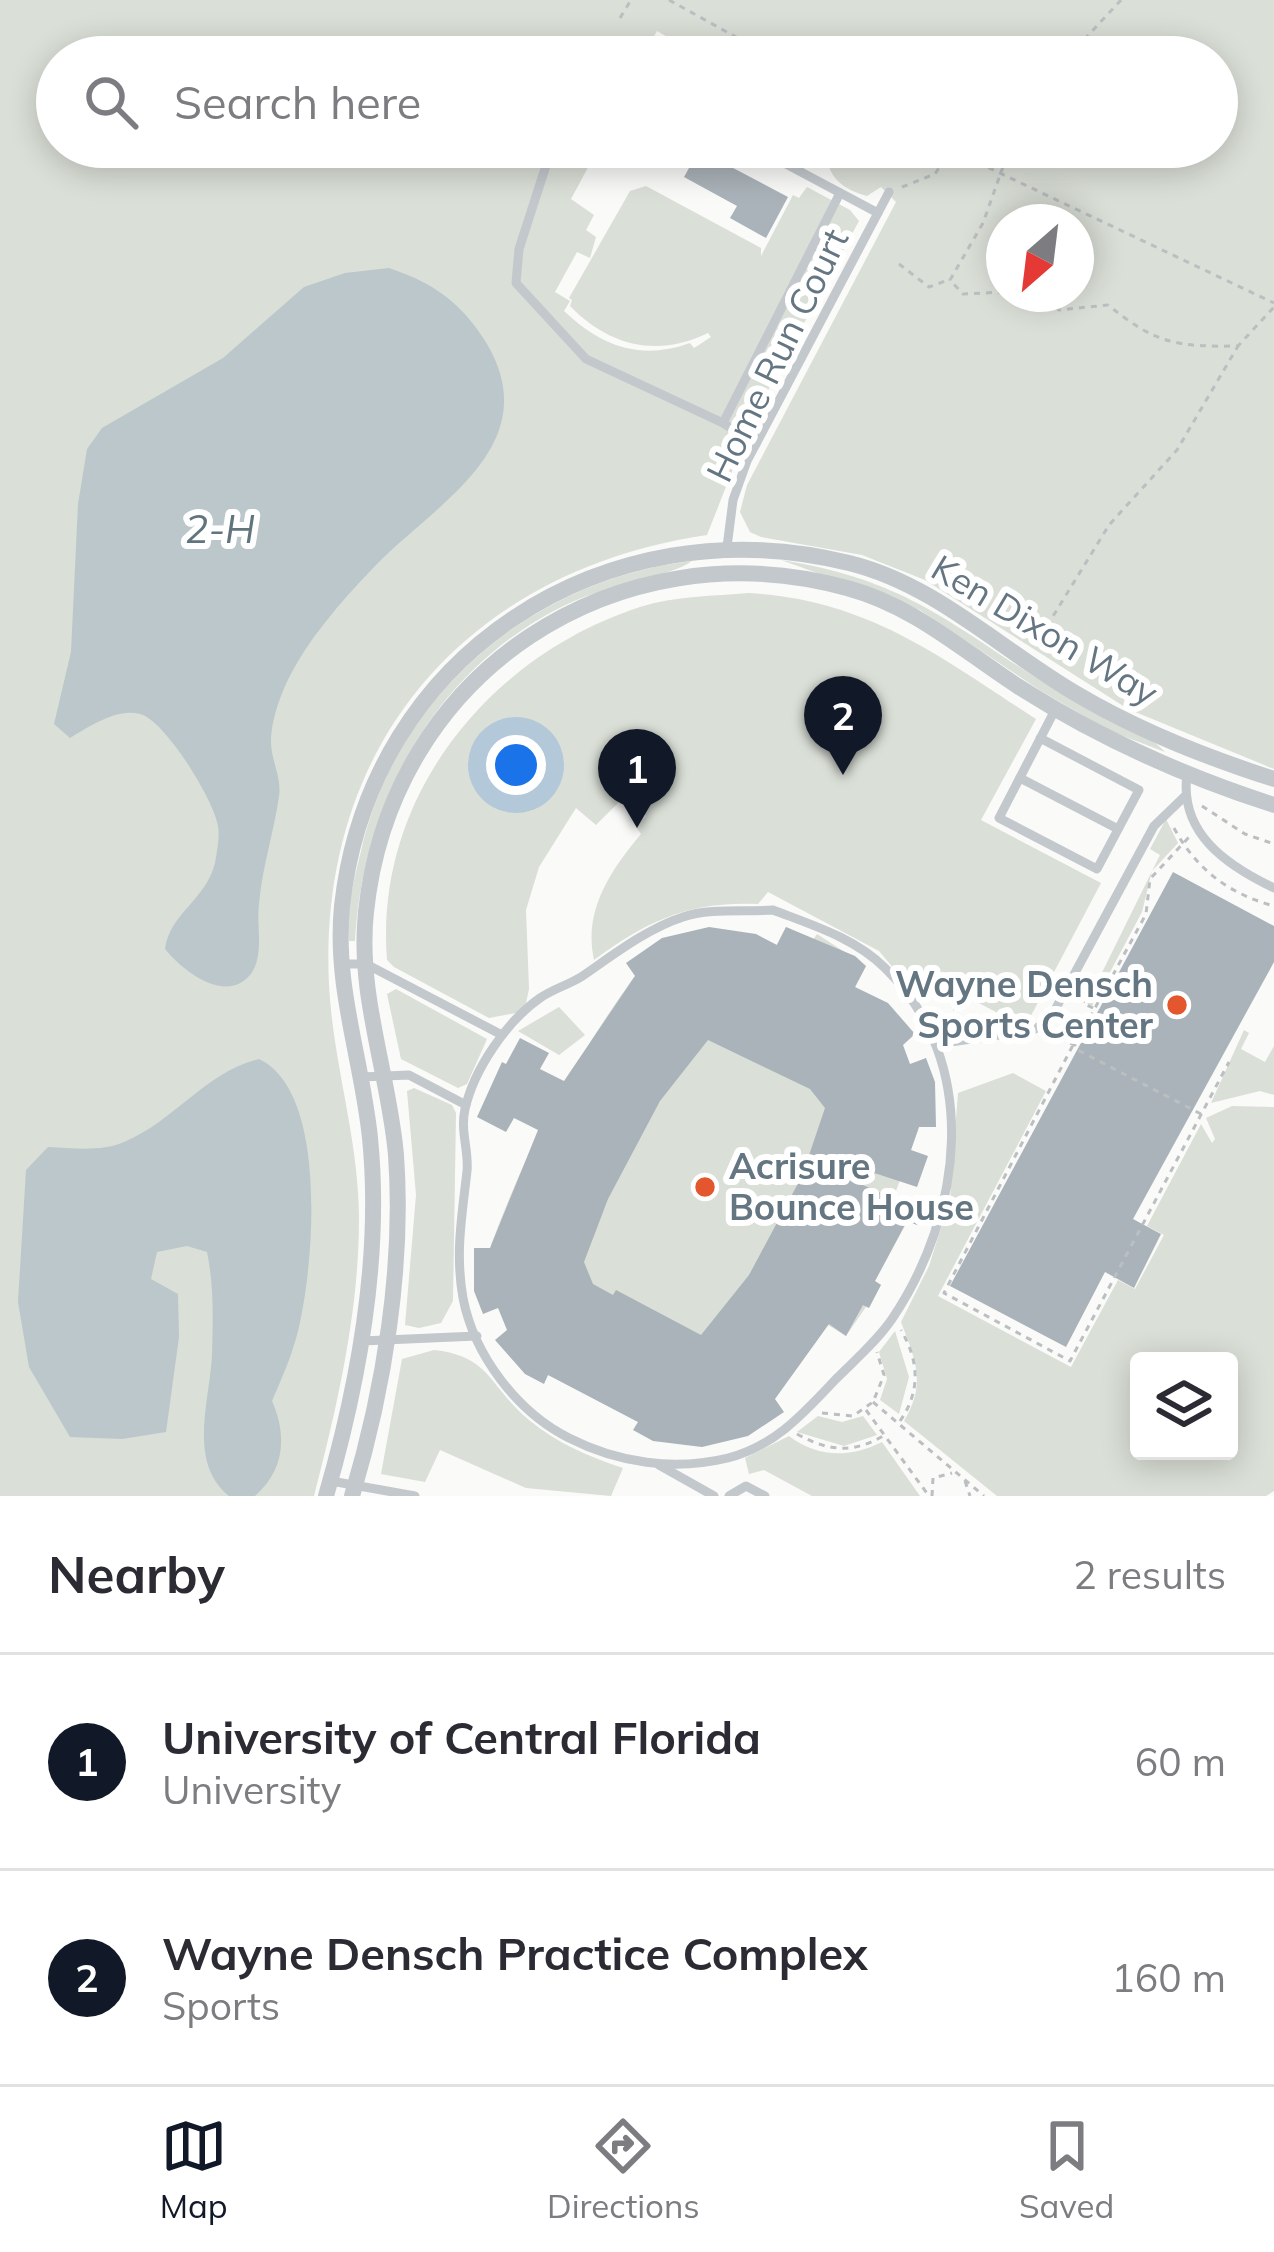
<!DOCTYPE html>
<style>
body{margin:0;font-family:Mulish,sans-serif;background:#f2f2f3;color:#2b2b33}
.controls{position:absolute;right:36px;bottom:36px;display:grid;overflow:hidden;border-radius:12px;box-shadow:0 6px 30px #0003}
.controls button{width:108px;height:108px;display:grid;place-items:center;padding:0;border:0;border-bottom:3px solid #e1e1e2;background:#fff;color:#2b2b33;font:60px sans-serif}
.compass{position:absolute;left:986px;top:204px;width:108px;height:108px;border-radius:50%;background:#fff;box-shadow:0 6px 30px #0003;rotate:208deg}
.you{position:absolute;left:516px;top:765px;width:42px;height:42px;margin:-30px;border:9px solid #fff;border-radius:50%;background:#1a73e8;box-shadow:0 0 0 18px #1a73e833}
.badge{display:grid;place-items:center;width:78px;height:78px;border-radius:50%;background:#111827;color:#fff;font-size:39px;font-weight:700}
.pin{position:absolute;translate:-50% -99px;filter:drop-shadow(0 3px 6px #0008)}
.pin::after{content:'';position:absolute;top:63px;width:42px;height:36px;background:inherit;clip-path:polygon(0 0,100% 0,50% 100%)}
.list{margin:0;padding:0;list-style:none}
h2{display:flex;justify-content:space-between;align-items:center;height:156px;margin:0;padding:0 48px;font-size:51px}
h2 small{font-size:39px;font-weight:400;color:#7c7c81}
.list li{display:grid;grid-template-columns:78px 1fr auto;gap:36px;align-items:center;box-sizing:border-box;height:216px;padding:0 48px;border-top:3px solid #e1e1e2}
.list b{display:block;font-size:45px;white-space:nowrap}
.list p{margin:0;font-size:39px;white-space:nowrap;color:#7c7c81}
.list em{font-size:39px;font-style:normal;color:#7c7c81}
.icon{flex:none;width:66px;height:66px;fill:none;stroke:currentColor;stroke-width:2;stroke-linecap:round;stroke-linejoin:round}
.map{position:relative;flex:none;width:1274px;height:1496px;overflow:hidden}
.search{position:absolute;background:#fff;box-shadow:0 6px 30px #0003;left:36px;right:36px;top:36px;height:132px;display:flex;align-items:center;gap:30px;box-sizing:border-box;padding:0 42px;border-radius:66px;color:#7c7c81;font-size:45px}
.sheet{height:588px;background:#fff}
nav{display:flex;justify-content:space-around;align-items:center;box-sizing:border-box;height:168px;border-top:3px solid #e1e1e2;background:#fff;font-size:33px;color:#7c7c81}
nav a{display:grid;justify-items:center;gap:6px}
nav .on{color:#111827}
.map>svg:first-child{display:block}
.green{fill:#dadfd7;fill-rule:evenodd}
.water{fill:#bbc7cb}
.building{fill:#aab3b9;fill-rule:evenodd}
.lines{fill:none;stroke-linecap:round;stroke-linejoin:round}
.path{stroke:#bbbfc2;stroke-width:3;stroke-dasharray:6 6;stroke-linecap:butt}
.service{stroke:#c3c8cc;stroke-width:9}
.minor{stroke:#c3c8cc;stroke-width:16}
.poi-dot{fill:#e4572e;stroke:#fff;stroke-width:4.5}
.labels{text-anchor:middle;stroke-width:12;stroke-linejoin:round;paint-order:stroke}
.street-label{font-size:36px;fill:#657683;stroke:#fff}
.poi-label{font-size:36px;font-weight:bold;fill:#657683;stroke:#fff;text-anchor:end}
.water-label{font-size:39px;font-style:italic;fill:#60757c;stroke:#fff}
</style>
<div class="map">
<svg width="1274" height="1496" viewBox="0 0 1274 1496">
<rect width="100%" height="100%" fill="#fafaf8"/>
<g class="green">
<path d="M0 0H1274V769L1128 709 925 580 862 555 761 537 750 532 740 512 747 485 896 202 881 187 867 196C842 189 823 175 829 147H1217V57H703L657 31 642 57H57V147H599L571 199 594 215 586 230 596 237 590 258 577 252 555 292 570 301 564 311C601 346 640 361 690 343L694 348 711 337 708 333C657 358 609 346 570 306L572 300 569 298 630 191 646 186 761 248V256L793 195 799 198 807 187 850 210 859 221 753 418 707 535C469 570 317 742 329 985 333 1064 359 1139 359 1219 359 1312 337 1407 314 1496H0ZM1004 222H1076V294H1004Z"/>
<path d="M781 560C916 581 959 633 1069 698 1097 715 1145 729 1165 752L1110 731 1041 691 920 610Z"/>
<path d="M692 561C675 575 601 588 572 602 439 663 363 798 355 941H349C345 912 354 880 361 851 396 694 534 579 692 561Z"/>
<path d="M749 593C869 600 940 657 1036 719L981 820 1101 883 1025 1027 969 998 953 1011 954 1005 927 990 920 1000 879 951 768 892 758 904C690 901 648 920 594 960 583 910 611 870 641 834L636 827 646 816 627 794 596 825 576 808 539 867 526 910 529 989 526 1003 516 1013 489 1018 394 967 387 960C374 797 489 656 640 607 675 596 714 596 749 593Z"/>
<path d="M1166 819 1178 843 1152 871 1142 912 1092 1006 1087 1003 1160 855 1150 849Z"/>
<path d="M786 927 813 940 817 934 866 966 848 1001 918 1086V1130L888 1213 907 1222 875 1281 881 1285 846 1336 828 1325 636 1421 551 1376 491 1245C527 1147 573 1062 634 977L769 959Z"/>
<path d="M396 989 487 1039 467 1084 458 1088 401 1059 387 994Z"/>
<path d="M559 1007 585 1035 559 1055 518 1031Z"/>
<path d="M1244 1030 1249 1033 1241 1049 1265 1062 1274 1046V1095L1260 1091 1211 1103Z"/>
<path d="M1013 1073 1046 1091 938 1296 1071 1367 1118 1280 1135 1289 1164 1235 1147 1226 1201 1124 1212 1143 1215 1139 1206 1118 1232 1106 1274 1107V1491L1266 1496H997L904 1421C927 1383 915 1359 901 1322L929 1266 950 1199 958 1093ZM1229 1361V1451H1139V1361Z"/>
<path d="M414 1088 452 1105 456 1113 453 1301 441 1323 419 1328 405 1325 416 1195 407 1091Z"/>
<path d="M895 1331 909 1377 899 1414 880 1400 887 1379 879 1352Z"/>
<path d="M434 1350C491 1356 489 1387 529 1420 557 1443 589 1457 623 1468L611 1496 526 1488 440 1450 425 1482 381 1474 402 1359Z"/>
<path d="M818 1416 842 1422 863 1416 877 1435 844 1446 797 1432Z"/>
<path d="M789 1436C818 1458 850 1458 882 1442L920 1496H812L764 1470 749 1474 745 1458Z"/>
</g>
<g class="water">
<path d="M389 268C434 283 462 303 487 344 546 445 438 502 377 564 346 596 313 633 292 672 281 692 271 720 271 742 271 760 282 778 279 796 274 832 262 867 259 904 256 926 265 956 250 975 225 1005 181 969 165 949 170 913 206 900 215 863 217 852 220 836 218 826 214 800 164 719 140 714 116 708 89 727 70 738L54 724 71 652 78 504 87 449 102 428 223 358 304 287 345 273Z"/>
<path d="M259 1059C329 1092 314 1266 298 1331 292 1355 282 1378 272 1401 287 1435 285 1470 255 1496H229C187 1462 210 1400 212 1355 213 1321 214 1285 207 1252L187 1246 157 1252 151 1279 178 1294 179 1337 166 1432 122 1439 70 1437 29 1367 18 1302 26 1170 48 1147C72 1148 102 1152 124 1142 175 1121 205 1072 259 1059Z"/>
</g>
<g class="building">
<path d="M699 150 788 197 766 238 730 218 737 206 684 177Z"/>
<path d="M1173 872 1274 926V962L1133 1219 1161 1234 1134 1288 1105 1272 1066 1347 950 1286Z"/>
<path d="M709 927 756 934 777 945 786 927 855 956 866 966 855 987 888 1003 915 1034 903 1045 910 1064 926 1058 935 1082 936 1127H919L911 1150 928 1156 917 1187 847 1164 843 1176 923 1212 917 1225 907 1221 875 1281 881 1285 869 1308 863 1305 846 1336 829 1324 775 1399 784 1412 748 1436 702 1447 653 1441 633 1430 638 1422 548 1375 544 1384 525 1374 495 1340 507 1330 498 1308 483 1314 474 1291V1248H490L538 1130 514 1118 506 1132 477 1117 502 1062 506 1064 520 1038 549 1053 540 1069 564 1081 635 976 626 963 662 938ZM708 1040 810 1089 825 1108 802 1176 749 1275 701 1335 616 1290 613 1295 593 1284 584 1262 608 1199 660 1101Z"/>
</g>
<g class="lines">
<g class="path">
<path d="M669 0 772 57"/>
<path d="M620 18 631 0"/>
<path d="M1068 57 1121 0"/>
<path d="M945 147 1274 303"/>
<path d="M902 187 935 174 950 151"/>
<path d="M899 264 929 287 948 280"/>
<path d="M1004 292 963 294 950 280 983 223 1010 147"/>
<path d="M1036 294 1059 310 1108 305C1156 344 1177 347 1238 346L1274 307"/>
<path d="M1047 626 1109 525 1177 450 1238 346"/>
<path d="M1202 806 1245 834 1274 844"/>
<path d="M1174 828C1196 869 1229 894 1274 906"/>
<path d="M1093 1008 1083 1003 1094 983"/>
<path d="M1048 1034 1075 1045 1146 914 1150 879 1190 836"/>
<path d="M1201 1114 1072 1047 944 1293 1070 1361 1229 1062"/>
<path d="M873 1402 984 1496"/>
<path d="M866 1410 929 1496"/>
<path d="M822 1413 853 1416 873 1402 884 1375 877 1352"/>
<path d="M900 1421C921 1391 919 1361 901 1330"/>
<path d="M797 1434C828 1451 852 1454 883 1436"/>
<path d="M965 1481 970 1496"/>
<path d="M932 1496 933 1478 952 1473"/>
</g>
<g class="service">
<path d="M590 57H633"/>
<path d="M552 147 519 249 516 283 586 359 723 423 840 193"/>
<path d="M754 147 878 213"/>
<path d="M798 170 810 147"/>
<path d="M723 423 756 444"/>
<path d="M727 547 733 500 747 461 889 192"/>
<path d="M1040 738 1139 790 1097 869 999 818 1056 708"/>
<path d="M1187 774C1179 833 1226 865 1274 888"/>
<path d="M1020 778 1118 829"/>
<path d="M773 910C812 925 855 938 885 968 982 1063 963 1214 892 1319 877 1341 855 1360 836 1379 804 1413 775 1446 728 1458 674 1471 618 1463 569 1438 517 1412 474 1355 463 1298 455 1253 462 1216 467 1171 469 1150 460 1132 465 1109 474 1069 507 1021 540 998 553 989 568 985 581 977 612 956 646 929 683 917 709 908 745 912 773 910Z"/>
<path d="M341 964H366L502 1035"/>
<path d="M937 1044 1033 1030 1049 1021 1154 826 1184 797"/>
<path d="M361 1077 409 1075 466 1105"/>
<path d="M362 1341 477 1336"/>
<path d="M659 1465 714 1496"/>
<path d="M331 1481 415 1496"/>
<path d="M729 1496 746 1486 765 1496"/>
</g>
<g class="minor">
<path d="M326 1496C359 1382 382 1258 370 1138 362 1059 334 987 342 906 370 653 607 503 849 563 935 584 1000 649 1075 693 1137 730 1205 757 1274 779"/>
<path d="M352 1496C384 1389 404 1267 396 1155 389 1074 357 994 366 912 391 672 617 525 847 588 914 606 962 650 1019 687 1099 738 1184 776 1274 805"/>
</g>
</g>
<g class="poi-dot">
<circle cx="1177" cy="1005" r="12"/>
<circle cx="705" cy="1187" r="12"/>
</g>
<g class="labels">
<g class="street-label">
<text transform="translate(777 355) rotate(-64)" y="13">Home Run Court</text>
<text transform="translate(1045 630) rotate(31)" y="13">Ken Dixon Way</text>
</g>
<g class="poi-label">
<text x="1153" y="997">Wayne Densch<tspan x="1153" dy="41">Sports Center</tspan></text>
<text x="729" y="1179" text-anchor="start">Acrisure<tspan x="729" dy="41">Bounce House</tspan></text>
</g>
<g class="water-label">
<text x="220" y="543">2-H</text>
</g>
</g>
</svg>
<div class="controls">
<button><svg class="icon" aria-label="layers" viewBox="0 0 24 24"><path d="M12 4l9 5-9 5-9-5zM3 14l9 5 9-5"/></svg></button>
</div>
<svg class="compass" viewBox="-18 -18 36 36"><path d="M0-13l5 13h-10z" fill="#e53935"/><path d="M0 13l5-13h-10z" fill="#7c7c81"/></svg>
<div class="you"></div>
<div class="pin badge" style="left:637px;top:828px">1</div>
<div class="pin badge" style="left:843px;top:775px">2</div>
<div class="search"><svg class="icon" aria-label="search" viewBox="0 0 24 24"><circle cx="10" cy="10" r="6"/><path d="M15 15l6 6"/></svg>Search here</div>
</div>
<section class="sheet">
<h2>Nearby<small>2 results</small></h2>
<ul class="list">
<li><span class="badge">1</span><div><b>University of Central Florida</b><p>University</p></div><em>60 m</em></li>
<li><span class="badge">2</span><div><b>Wayne Densch Practice Complex</b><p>Sports</p></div><em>160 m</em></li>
</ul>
</section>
<nav>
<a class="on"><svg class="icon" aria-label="map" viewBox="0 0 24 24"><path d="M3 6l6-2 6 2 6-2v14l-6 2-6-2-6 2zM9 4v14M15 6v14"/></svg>Map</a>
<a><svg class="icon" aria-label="directions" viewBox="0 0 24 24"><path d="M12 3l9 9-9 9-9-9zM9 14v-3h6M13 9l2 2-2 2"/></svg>Directions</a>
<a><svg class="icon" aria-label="saved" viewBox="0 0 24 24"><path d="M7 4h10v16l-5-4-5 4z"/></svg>Saved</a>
</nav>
